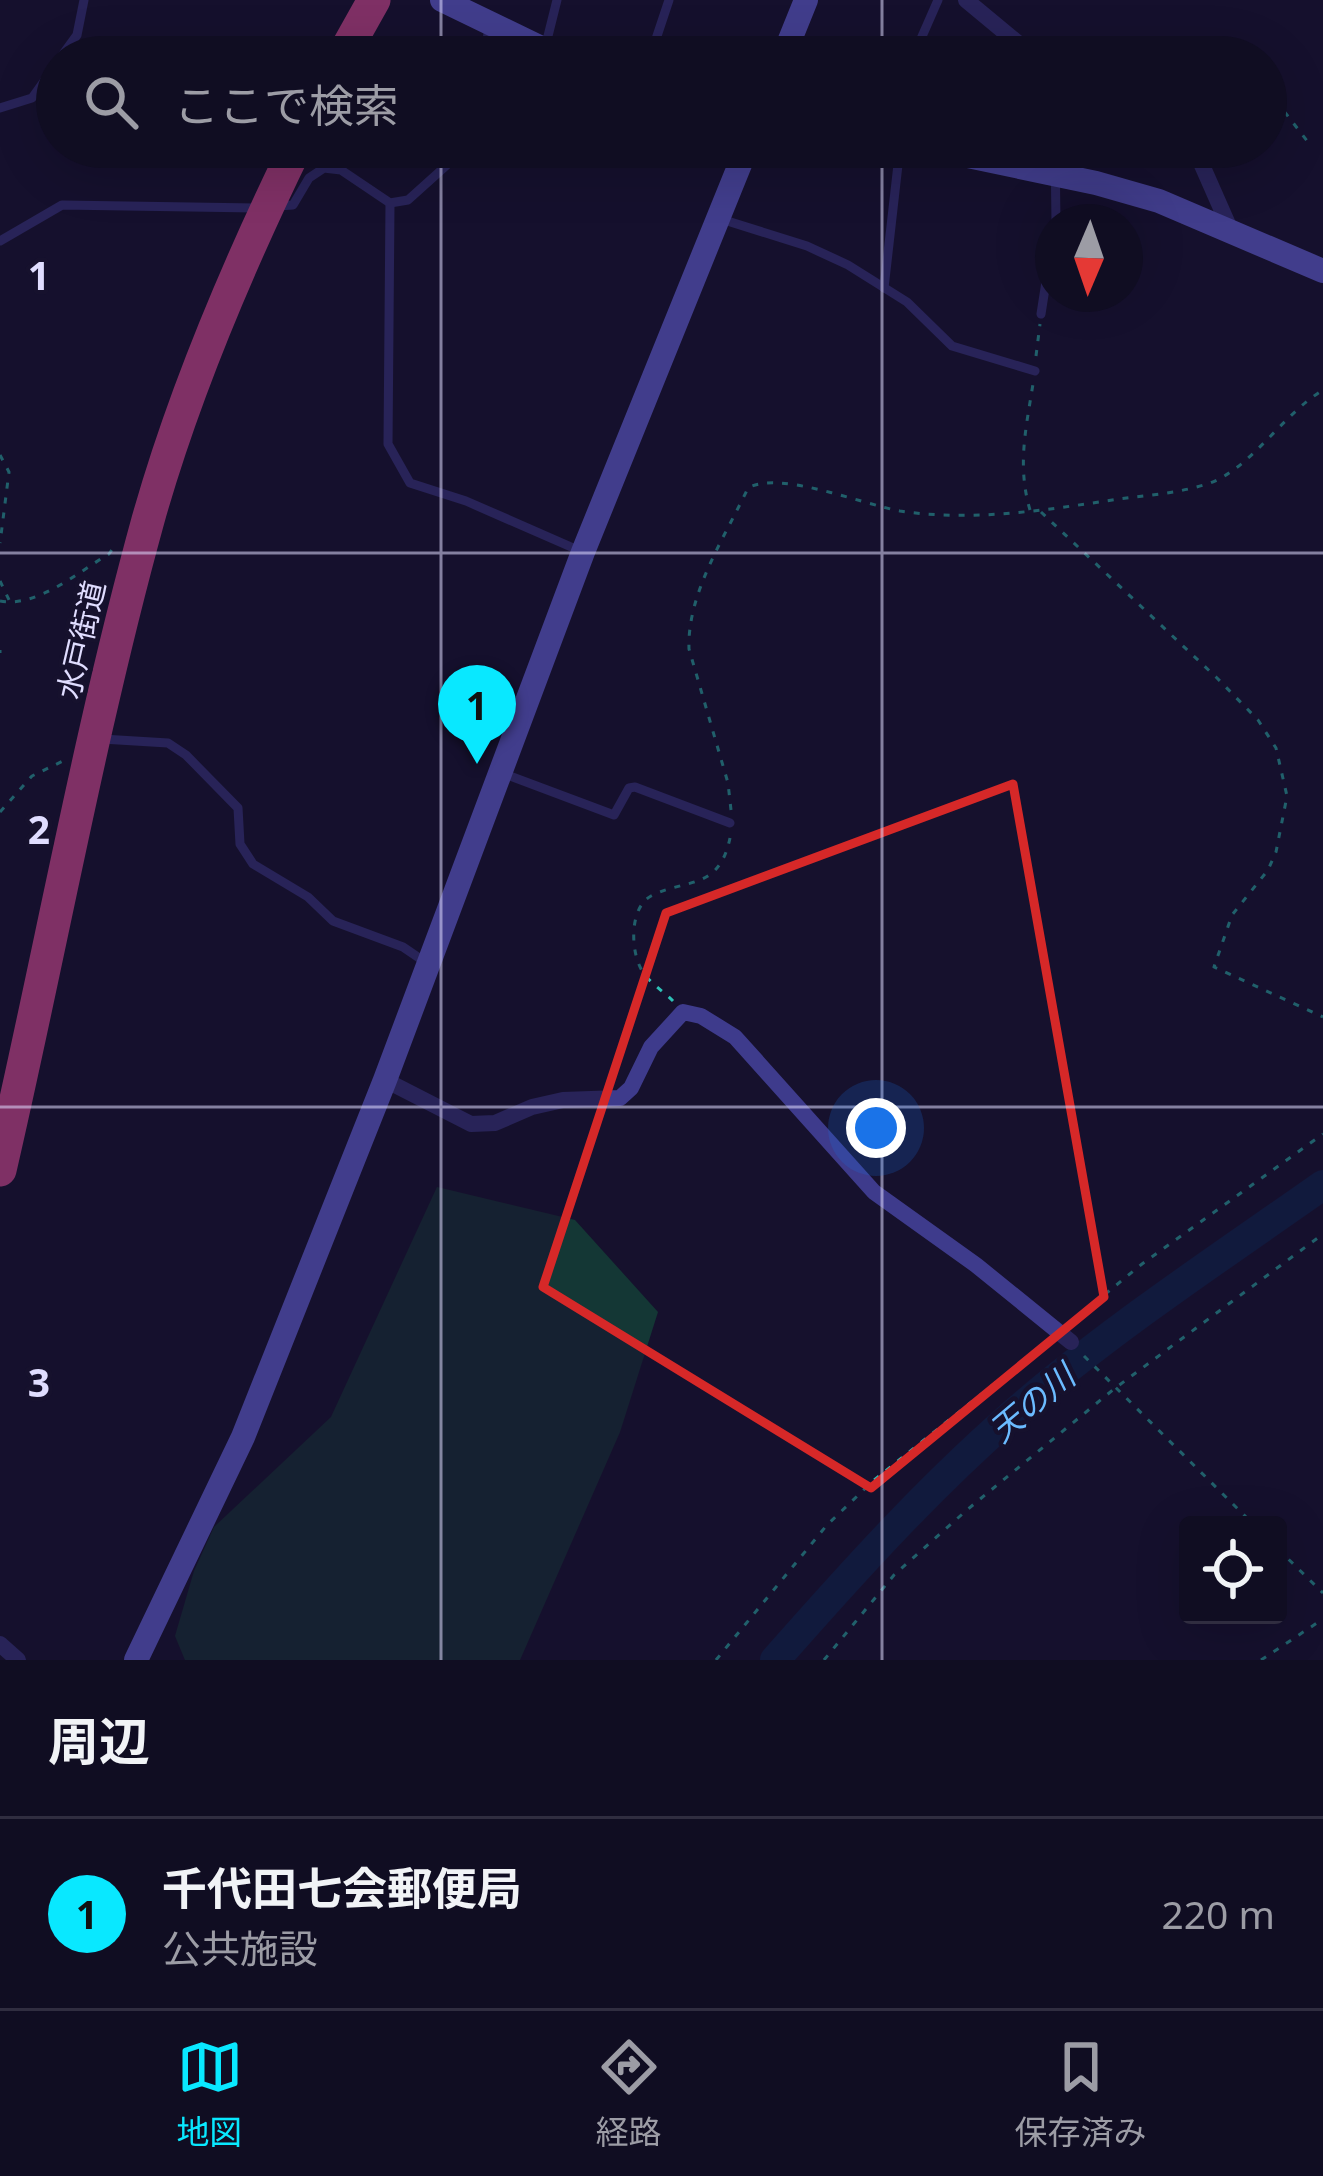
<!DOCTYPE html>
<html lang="ja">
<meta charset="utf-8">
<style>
body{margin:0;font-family:"Noto Sans","Noto Sans JP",sans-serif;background:#1e1b2f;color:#f1f3f6}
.controls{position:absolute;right:36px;bottom:36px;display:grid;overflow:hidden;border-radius:12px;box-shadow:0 12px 48px #0002}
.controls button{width:108px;height:108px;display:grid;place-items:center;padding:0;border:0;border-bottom:3px solid #302d40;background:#100d22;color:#f1f3f6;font:60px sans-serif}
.compass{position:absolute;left:1035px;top:204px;width:108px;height:108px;border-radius:50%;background:#100d22;box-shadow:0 12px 48px #0002;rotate:182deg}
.you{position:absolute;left:876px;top:1128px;width:42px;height:42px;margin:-30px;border:9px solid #fff;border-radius:50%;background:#1a73e8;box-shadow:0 0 0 18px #1a73e833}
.badge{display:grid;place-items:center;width:78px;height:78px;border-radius:50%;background:#09e8ff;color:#111;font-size:39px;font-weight:700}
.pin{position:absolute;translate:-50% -99px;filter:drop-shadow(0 3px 6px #0008)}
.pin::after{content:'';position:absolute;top:63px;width:42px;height:36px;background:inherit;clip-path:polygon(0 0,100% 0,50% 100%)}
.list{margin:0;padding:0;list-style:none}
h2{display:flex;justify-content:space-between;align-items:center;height:156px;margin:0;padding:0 48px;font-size:51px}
h2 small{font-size:39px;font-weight:400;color:#9c9ca5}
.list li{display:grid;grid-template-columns:78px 1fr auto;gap:36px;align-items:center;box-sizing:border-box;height:192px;padding:0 48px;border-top:3px solid #302d40}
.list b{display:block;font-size:45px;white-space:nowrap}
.list p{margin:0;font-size:39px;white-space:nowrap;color:#9c9ca5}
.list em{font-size:39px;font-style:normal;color:#9c9ca5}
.icon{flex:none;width:66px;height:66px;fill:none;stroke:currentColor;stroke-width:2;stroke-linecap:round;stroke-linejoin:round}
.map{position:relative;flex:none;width:1323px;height:1660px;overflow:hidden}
.search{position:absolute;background:#100d22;box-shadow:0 12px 48px #0002;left:36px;right:36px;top:36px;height:132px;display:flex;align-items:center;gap:30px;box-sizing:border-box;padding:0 42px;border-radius:66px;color:#9c9ca5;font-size:45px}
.sheet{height:348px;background:#100d22}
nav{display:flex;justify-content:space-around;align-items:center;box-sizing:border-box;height:168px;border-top:3px solid #302d40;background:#100d22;font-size:33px;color:#9c9ca5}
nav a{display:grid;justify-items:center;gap:6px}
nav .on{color:#09e8ff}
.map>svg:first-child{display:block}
.green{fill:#143735}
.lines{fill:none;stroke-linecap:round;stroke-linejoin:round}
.river{stroke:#0c2651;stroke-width:30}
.path{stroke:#2ec1b7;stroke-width:3;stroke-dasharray:6 9;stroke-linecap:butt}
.lane{stroke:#3e3b8c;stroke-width:9}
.street{stroke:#3e3b8c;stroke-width:16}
.secondary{stroke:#7674ff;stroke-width:24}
.highway{stroke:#ff58a9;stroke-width:33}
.marked{fill:none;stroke:#d62828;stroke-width:9;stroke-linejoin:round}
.grid{fill:none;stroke:#e0ddff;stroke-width:3;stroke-opacity:0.55}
.labels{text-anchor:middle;stroke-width:9;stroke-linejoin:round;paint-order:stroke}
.street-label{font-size:30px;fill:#e0ddff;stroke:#16112d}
.water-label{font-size:33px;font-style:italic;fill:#6bbbff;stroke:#16112d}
.grid-label{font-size:39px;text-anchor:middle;font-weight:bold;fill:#e0ddff;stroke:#16112d;stroke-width:9;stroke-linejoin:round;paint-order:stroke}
</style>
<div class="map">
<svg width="1323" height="1660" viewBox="0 0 1323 1660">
<rect width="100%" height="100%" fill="#16112d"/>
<path class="green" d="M437 1187 575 1220 658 1312 620 1432 520 1660H185L175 1636 194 1571 214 1527 331 1417Z"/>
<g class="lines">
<path class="river" d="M775 1660C856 1568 939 1476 1033 1397 1125 1320 1225 1254 1323 1185"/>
<g class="path">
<path d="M1266 88 1308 142"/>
<path d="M1036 356 1040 324"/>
<path d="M0 455 9 472 0 543"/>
<path d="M1030 510C1017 466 1026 428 1033 384"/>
<path d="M1041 512 1217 678 1258 720 1276 748 1287 796 1276 852 1268 870 1232 915 1214 967 1323 1017"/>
<path d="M0 581 10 602"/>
<path d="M0 601C37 608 78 572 109 554L114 547"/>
<path d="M0 650V653"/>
<path d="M731 810 728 783 689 649C687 593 725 537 748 488 779 470 862 504 900 511 973 522 1046 510 1119 499 1149 495 1181 493 1210 483 1251 468 1283 414 1323 390"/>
<path d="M0 812 32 776 65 760"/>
<path d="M673 1001C664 992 652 984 645 975 630 957 628 908 651 896 686 878 719 891 730 838"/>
<path d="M1070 1323 1142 1264 1323 1134"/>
<path d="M1084 1356 1254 1525"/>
<path d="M1278 1549 1323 1593"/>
<path d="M716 1660 827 1525 873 1481 1044 1344"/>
<path d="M824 1660 894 1575 968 1509 1114 1389 1323 1234"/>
<path d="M1261 1660 1323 1619"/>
</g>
<g class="lane">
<path d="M546 44 557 0"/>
<path d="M61 57 77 35 84 0"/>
<path d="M484 57 489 28"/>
<path d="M650 57 669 0"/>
<path d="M913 57 938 0"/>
<path d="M0 108 32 98 57 63"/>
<path d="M1055 147 1056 222"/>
<path d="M390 203 388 444 410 483 466 501 578 550"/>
<path d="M277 206 293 205 309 178 324 168 341 170 390 203 408 200 467 147"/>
<path d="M721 219 807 246 848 265 907 302 952 346 1035 371"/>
<path d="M0 241 62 205 261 208"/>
<path d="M884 288 900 147"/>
<path d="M1041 314 1053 237"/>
<path d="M102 739 168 743 186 755 238 808 240 844 253 864 308 897 333 921 403 947 428 964"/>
<path d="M502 773 614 815 629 788 635 787 730 823"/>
</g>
<g class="street">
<path d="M966 0 1019 44 1081 57"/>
<path d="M1194 147 1231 231"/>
<path d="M385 1080 471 1124 495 1123 532 1107 563 1100 620 1098 631 1088 651 1047 683 1012 701 1016 735 1037 874 1192 976 1265 1071 1342"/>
<path d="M0 1644 18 1660"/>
</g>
<g class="secondary">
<path d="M442 0 560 57"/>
<path d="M783 57 806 0"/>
<path d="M925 147 1096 183 1159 201 1323 271"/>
<path d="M136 1660 243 1437 385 1080 583 552 747 147"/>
</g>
<g class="highway">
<path d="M342 57 374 0"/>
<path d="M0 1170C50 954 89 734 148 520 184 392 238 266 296 147"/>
</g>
</g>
<path d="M0 0H1323V1660H0ZM1013 784 1104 1297 871 1488 543 1287 666 913Z" fill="#16112d" fill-opacity=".55" fill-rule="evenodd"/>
<path class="marked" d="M1013 784 1104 1297 871 1488 543 1287 666 913Z"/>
<path class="grid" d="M441 0V57M882 0V57M441 147V1660M882 147V1660M0 553H1323M0 1107H1323"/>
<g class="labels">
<g class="street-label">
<text transform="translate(82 640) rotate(-77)" y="10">水戸街道</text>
</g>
<g class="water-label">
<text transform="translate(1032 1403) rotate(-40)" y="12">天の川</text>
</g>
</g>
<g class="grid-label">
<text x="39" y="290">1</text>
<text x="39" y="844">2</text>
<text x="39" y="1397">3</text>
</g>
</svg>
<div class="controls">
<button><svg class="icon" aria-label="locate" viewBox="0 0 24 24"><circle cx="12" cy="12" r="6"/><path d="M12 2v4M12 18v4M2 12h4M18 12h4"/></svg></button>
</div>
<svg class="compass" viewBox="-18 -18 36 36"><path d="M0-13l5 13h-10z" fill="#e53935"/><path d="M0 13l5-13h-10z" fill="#9c9ca5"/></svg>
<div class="you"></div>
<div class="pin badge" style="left:477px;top:764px">1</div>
<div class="search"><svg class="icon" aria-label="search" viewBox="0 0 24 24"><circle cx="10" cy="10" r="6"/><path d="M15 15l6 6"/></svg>ここで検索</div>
</div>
<section class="sheet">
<h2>周辺<small></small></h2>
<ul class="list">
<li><span class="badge">1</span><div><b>千代田七会郵便局</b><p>公共施設</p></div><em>220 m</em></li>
</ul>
</section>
<nav>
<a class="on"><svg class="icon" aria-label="map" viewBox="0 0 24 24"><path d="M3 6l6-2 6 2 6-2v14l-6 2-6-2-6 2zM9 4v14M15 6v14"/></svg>地図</a>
<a><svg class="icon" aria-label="directions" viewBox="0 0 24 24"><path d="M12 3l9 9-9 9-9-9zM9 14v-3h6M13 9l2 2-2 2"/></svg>経路</a>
<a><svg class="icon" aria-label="saved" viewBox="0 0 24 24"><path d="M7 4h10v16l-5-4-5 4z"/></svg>保存済み</a>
</nav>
